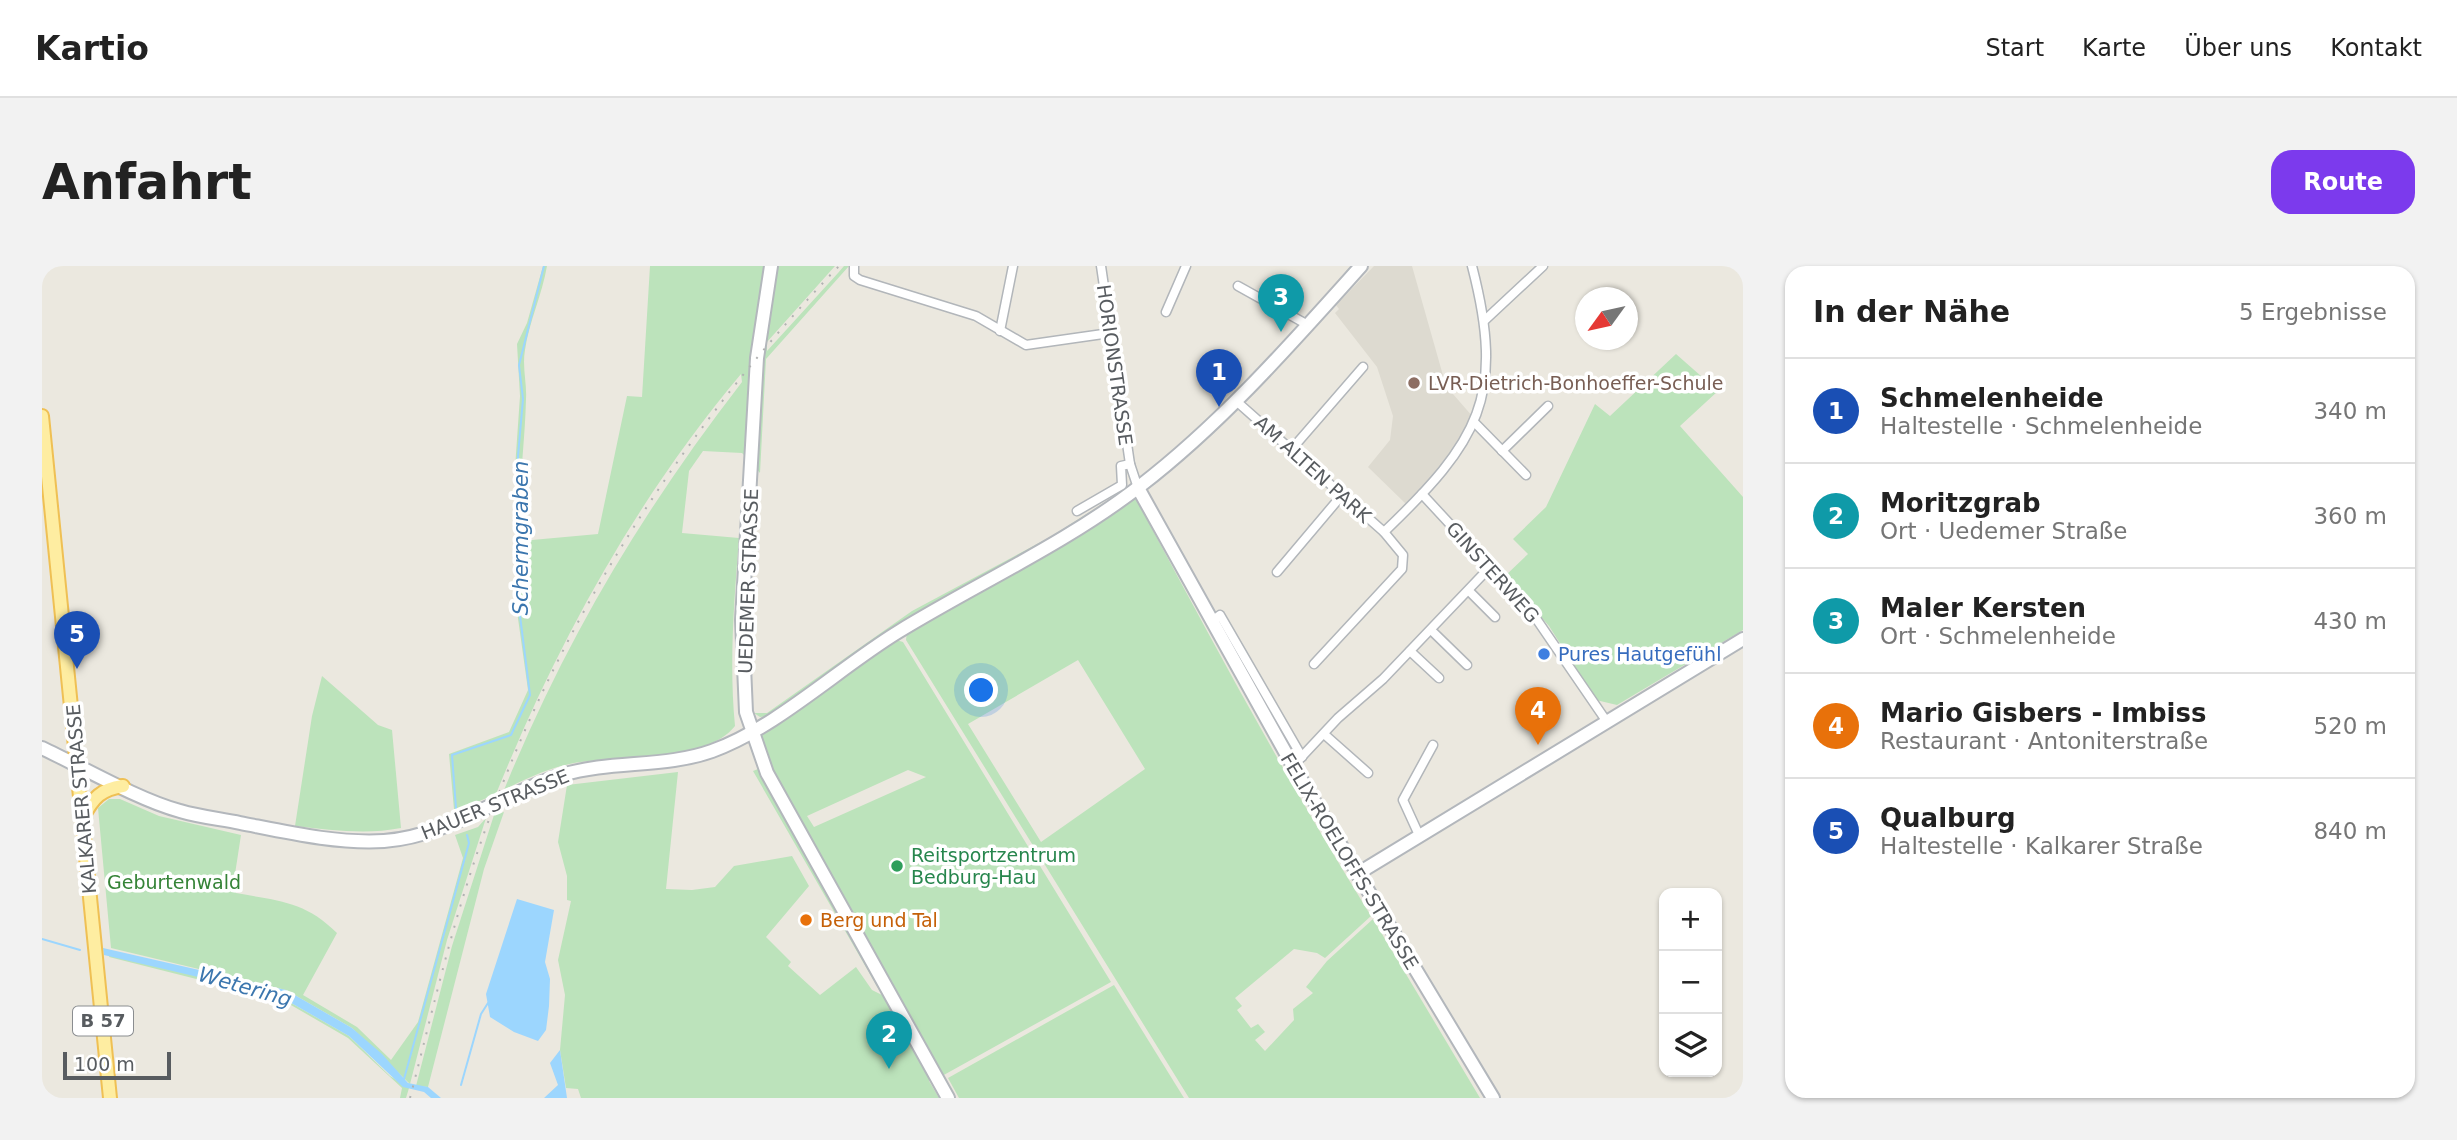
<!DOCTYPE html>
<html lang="de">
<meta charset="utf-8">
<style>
body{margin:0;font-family:"DejaVu Sans",sans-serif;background:#f2f2f2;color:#222}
.controls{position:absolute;right:21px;bottom:21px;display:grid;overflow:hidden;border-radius:14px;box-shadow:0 2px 5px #0004}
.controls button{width:63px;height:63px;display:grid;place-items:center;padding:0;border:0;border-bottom:2px solid #e0e0e0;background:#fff;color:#222;font:35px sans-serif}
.compass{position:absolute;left:1533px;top:21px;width:63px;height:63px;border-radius:50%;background:#fff;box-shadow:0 2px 5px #0004;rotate:237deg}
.scale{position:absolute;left:21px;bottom:18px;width:108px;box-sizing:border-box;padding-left:7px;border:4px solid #585c60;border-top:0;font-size:19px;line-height:24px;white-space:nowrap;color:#585c60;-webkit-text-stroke:5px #fff;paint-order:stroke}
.you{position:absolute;left:940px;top:425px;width:24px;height:24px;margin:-18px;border:5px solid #fff;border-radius:50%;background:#1a73e8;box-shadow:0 0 0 10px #1a73e833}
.badge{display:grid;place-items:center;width:46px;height:46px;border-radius:50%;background:#7c3aed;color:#fff;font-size:23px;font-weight:700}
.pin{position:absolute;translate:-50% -58px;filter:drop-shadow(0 2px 4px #0008)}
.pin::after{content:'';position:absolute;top:37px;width:24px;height:21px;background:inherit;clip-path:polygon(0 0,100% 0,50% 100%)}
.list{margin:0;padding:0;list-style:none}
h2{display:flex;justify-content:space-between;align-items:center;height:91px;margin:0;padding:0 28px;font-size:30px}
h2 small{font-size:23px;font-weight:400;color:#767676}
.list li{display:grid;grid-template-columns:46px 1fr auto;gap:21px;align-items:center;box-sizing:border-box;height:105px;padding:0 28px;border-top:2px solid #e0e0e0}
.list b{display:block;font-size:26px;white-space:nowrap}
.list p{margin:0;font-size:23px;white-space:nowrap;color:#767676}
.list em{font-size:23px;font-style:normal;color:#767676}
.icon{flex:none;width:38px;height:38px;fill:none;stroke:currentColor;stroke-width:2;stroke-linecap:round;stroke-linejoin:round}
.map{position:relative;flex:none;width:1701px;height:832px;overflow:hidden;border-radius:21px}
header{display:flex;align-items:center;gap:42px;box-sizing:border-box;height:98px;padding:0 35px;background:#fff;border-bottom:2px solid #e0e0e0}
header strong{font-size:33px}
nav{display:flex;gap:38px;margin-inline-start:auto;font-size:24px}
.intro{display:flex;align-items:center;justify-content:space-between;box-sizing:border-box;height:168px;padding:0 42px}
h1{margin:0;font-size:49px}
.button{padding:18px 32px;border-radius:21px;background:#7c3aed;color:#fff;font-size:24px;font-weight:700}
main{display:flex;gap:42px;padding:0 42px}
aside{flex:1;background:#fff;border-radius:21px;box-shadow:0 2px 5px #0004}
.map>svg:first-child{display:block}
.education{fill:#dddad0}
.green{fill:#bce3bb;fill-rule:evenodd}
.water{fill:#9cd6fe}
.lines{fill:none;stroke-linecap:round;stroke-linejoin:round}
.stream{stroke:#9cd6fe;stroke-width:2}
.street-casing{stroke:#b2b6ba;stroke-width:11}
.secondary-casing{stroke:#b3b7bc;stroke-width:16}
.primary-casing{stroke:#efc054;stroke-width:16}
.street{stroke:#fff;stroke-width:8}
.secondary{stroke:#fff;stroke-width:12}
.primary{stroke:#feeda1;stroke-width:12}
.rail{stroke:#b1b2b2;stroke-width:2;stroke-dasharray:2 9;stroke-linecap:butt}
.education-dot{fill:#8d6e63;stroke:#fff;stroke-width:2.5}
.shop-dot{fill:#3f7fe0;stroke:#fff;stroke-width:2.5}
.leisure-dot{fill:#2e9e5b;stroke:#fff;stroke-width:2.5}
.food-dot{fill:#e8710a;stroke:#fff;stroke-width:2.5}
.labels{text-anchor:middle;stroke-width:7;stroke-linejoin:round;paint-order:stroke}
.shield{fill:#fff;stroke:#8a8d90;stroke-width:2}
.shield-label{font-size:18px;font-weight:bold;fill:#585c60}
.street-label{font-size:19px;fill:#585c60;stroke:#fff}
.education-label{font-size:19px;fill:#785e54;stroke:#fff;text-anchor:start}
.shop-label{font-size:19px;fill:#366cbe;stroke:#fff;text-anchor:start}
.leisure-label{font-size:19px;fill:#27864d;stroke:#fff;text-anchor:start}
.park-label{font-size:19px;fill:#358337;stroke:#fff}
.food-label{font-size:19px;fill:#c56008;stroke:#fff;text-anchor:start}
.water-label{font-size:21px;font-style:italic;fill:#3b76ae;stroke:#fff}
</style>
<header>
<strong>Kartio</strong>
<nav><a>Start</a><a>Karte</a><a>Über uns</a><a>Kontakt</a></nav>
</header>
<div class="intro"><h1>Anfahrt</h1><a class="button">Route</a></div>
<main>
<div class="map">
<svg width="1701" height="832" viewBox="0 0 1701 832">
<rect width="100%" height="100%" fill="#ebe8df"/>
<path class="education" d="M1332 0H1370L1404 120 1431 151 1410 187 1365 239 1326 201 1348 174 1351 150 1335 101 1293 47 1297 43 1294 39Z"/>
<g class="green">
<path d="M501 0H505C500 29 487 56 483 84 480 101 485 117 484 133 483 180 475 228 479 275L556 268 585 130 600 131 608 0H725L707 194 700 187 661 185 647 205 640 267 697 272C692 336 687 398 693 460 664 497 576 489 532 497 507 502 485 512 462 524 523 374 601 244 700 116L699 108C594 233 515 377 454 528L419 543H412L407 488 467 466 486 424 474 338 473 202 478 130 475 78 485 57Z"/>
<path d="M732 0H793L725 76V85L796 7 802 0H807L724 93 718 207 713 201 719 91Z"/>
<path d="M1634 88 1676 125 1638 160 1701 231V364L1575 439 1554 434 1507 360 1463 310 1486 288 1471 273 1504 241 1553 138 1568 150Z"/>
<path d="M1084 223V227L989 287 830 379 726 450 718 451 712 447H725L870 345 1010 270Z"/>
<path d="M1093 233 1103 241 1100 244C1173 381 1247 518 1329 650L1283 692 1275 687 1252 683 1193 732 1200 740 1195 744 1209 762 1216 758 1223 766 1213 774 1223 785 1252 754 1251 743 1271 727 1264 721 1285 695 1331 653 1438 832H1147L864 374 865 365ZM1036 394 1103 503 999 576 926 458Z"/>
<path d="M851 373 861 376 1069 716 900 810 725 500 718 471ZM866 504 884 511 772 561 765 550Z"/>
<path d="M280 410 336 459 350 464 359 562C324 569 289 564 253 560L270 450Z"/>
<path d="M716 503 890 812 887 815 897 832H539L536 823 524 822 518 784 523 729 516 694 529 635 525 634V610L516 576 525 519 636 506 624 623 650 624 673 621 692 600 750 590 767 620 724 671 749 696 746 700 778 729 814 701 830 724 840 729 711 505Z"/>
<path d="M67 533H78L117 550 199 569 191 621 194 627C237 635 263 635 295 667L261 729 315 761 349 794 376 756 421 592 413 569 436 561 444 552 405 674 368 818 310 762 244 724 69 682 56 542Z"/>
<path d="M462 546 442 603 386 821 374 820 410 680 452 549Z"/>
<path d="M68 688 237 730 307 770 348 810 367 822 364 832H358L360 822 306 772 242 735 67 691Z"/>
<path d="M1072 719 1142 832H917L906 812Z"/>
</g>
<g class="water">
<path d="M475 633 512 644 503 696 508 713 507 740 504 764 496 775 472 766 448 751 444 728Z"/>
<path d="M61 682 244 724 310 762 340 788 366 817 386 821 399 832H389L382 826 361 821 307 770 237 730 62 689Z"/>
<path d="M518 784 525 832H502L516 819 508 797Z"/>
</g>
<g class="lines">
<g class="stream">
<path d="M414 542 410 489 469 469 488 429 475 326 476 190 481 133 477 99 502 0"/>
<path d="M0 673 38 684"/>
<path d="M362 813 427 577 425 569"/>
<path d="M419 819 439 748 446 737"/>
</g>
<defs>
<g id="street">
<path d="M812 0V10L818 14 934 50 984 79 1068 67"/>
<path d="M1059 0 1088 198 1096 222"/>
<path d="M1196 20 1266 59"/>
<path d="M1124 46 1144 0"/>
<path d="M1443 54 1501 0"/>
<path d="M958 65 971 0"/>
<path d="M1193 134 1342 266C1437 175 1464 131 1430 0"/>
<path d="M1432 156 1484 209"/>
<path d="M1249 184 1321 101"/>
<path d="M1460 185 1506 140"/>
<path d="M1380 228 1491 348 1565 456"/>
<path d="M1035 245 1080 219 1079 200 1088 198"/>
<path d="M1235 306 1300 229"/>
<path d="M1427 325 1453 351"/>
<path d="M1169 356 1178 349 1260 491"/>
<path d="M1389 364 1425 399"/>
<path d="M1368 385 1397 412"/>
<path d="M1272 398 1360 303 1361 289 1342 266"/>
<path d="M1282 468 1326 507"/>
<path d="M1251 500 1296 452 1341 413 1449 300"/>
<path d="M1377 569 1361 534 1391 479"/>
</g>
<g id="secondary">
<path d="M729 0 715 92 700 354 704 446 725 507 906 832"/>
<path d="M1096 222 1251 500 1451 832"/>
<path d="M0 482C40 501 97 534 138 545 158 551 179 553 198 557 244 566 295 578 342 575 407 570 460 528 520 509 569 494 623 502 670 485 734 462 797 402 856 366 936 317 1023 278 1098 220 1180 157 1250 77 1319 0"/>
<path d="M1315 608 1701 373"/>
</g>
<g id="primary">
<path d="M0 150 68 832"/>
<path d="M41 551C51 532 59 523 81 520"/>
</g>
</defs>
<use href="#street" class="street-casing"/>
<use href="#secondary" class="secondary-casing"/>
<use href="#primary" class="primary-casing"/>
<use href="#street" class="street"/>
<use href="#secondary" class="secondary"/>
<use href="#primary" class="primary"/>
<path class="rail" d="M368 832C387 759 404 684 427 612 500 382 631 173 797 0"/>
</g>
<circle class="education-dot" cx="1372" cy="117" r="7"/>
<circle class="shop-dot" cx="1502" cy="388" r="7"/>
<circle class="leisure-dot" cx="855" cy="600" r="7"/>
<circle class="food-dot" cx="764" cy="654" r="7"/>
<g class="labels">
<rect class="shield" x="31" y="740.5" width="60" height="29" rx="5"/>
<g class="shield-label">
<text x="61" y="761">B 57</text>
</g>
<g class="street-label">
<text transform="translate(1073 99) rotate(82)" y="7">HORIONSTRASSE</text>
<text transform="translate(1271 203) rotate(42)" y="7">AM ALTEN PARK</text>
<text transform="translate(1451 306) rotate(48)" y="7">GINSTERWEG</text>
<text transform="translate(706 315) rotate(-88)" y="7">UEDEMER STRASSE</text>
<text transform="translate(39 533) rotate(-95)" y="7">KALKARER STRASSE</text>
<text transform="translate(453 538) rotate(-22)" y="7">HAUER STRASSE</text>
<text transform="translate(1308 595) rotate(59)" y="7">FELIX-ROELOFFS-STRASSE</text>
</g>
<g class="education-label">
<text x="1386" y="124">LVR-Dietrich-Bonhoeffer-Schule</text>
</g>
<g class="shop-label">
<text x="1516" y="395">Pures Hautgefühl</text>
</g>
<g class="leisure-label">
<text x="869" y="596">Reitsportzentrum<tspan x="869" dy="22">Bedburg-Hau</tspan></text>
</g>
<g class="park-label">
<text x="132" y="623">Geburtenwald</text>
</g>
<g class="food-label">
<text x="778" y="661">Berg und Tal</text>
</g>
<g class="water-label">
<text transform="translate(479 272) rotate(-90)" y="7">Schermgraben</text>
<text transform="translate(203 721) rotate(16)" y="7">Wetering</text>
</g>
</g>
</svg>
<div class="controls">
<button>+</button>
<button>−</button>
<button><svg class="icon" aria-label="layers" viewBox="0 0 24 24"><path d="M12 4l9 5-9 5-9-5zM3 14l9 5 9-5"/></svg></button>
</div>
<svg class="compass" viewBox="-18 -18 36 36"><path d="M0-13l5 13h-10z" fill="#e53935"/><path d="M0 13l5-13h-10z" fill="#767676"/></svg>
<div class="scale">100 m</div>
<div class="you"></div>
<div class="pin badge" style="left:1177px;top:141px;background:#1a4fb4">1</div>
<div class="pin badge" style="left:847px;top:803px;background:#0f9aa8">2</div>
<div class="pin badge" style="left:1239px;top:66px;background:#0f9aa8">3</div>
<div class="pin badge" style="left:1496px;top:479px;background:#e8710a">4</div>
<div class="pin badge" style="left:35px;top:403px;background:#1a4fb4">5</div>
</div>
<aside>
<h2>In der Nähe<small>5 Ergebnisse</small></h2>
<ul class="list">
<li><span class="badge" style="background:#1a4fb4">1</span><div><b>Schmelenheide</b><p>Haltestelle · Schmelenheide</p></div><em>340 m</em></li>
<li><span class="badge" style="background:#0f9aa8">2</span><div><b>Moritzgrab</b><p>Ort · Uedemer Straße</p></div><em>360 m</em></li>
<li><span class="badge" style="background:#0f9aa8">3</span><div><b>Maler Kersten</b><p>Ort · Schmelenheide</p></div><em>430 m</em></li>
<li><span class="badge" style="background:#e8710a">4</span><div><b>Mario Gisbers - Imbiss</b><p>Restaurant · Antoniterstraße</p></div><em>520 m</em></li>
<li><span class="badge" style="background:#1a4fb4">5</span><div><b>Qualburg</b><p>Haltestelle · Kalkarer Straße</p></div><em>840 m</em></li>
</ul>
</aside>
</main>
